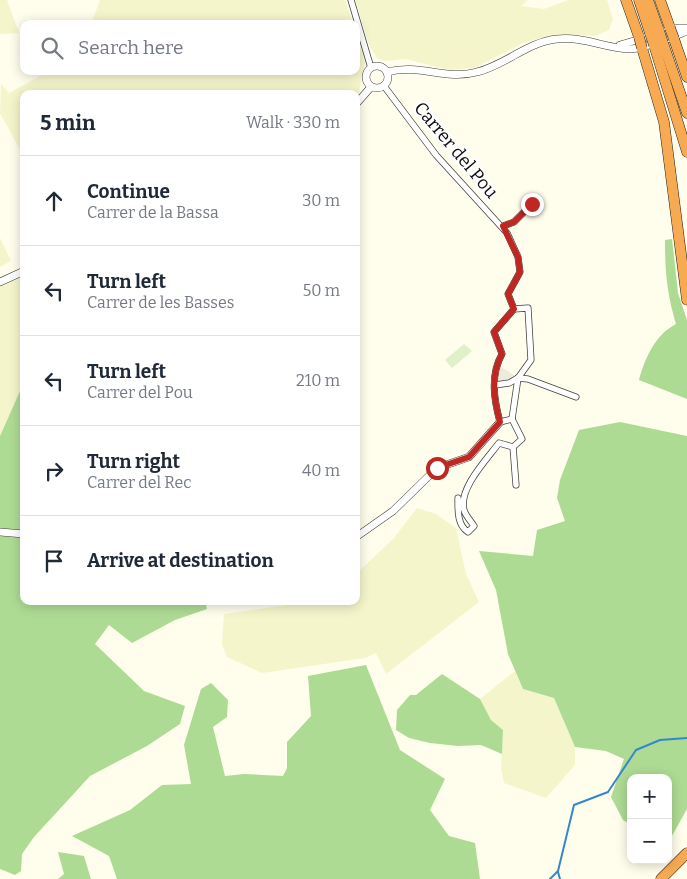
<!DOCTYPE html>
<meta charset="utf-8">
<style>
body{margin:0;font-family:Bitter,serif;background:#f2f2f3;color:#1f2937}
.controls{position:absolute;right:15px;bottom:15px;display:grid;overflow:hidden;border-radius:10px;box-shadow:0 2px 12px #0003}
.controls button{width:45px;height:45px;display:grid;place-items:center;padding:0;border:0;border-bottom:1px solid #e0e1e3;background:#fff;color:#1f2937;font:25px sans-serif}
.stop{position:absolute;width:15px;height:15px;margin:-11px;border:4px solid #bf2722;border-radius:50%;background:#fff}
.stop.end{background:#bf2722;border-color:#fff;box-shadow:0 1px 5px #0008}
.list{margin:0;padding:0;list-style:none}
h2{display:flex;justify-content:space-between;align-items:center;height:65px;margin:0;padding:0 20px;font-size:21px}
h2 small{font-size:16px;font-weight:400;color:#747a83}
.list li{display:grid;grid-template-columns:32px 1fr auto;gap:15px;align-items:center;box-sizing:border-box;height:90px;padding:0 20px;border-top:1px solid #e0e1e3}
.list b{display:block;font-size:19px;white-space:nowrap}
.list p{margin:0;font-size:16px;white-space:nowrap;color:#747a83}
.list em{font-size:16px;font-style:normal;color:#747a83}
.icon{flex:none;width:28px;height:28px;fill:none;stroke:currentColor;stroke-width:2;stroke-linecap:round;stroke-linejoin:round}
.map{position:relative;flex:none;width:687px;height:879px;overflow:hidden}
.search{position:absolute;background:#fff;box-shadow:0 2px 12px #0003;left:20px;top:20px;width:340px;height:55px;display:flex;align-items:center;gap:12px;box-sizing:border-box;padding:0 18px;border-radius:10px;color:#747a83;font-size:19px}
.panel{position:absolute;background:#fff;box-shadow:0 2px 12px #0003;left:20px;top:90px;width:340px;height:515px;border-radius:10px}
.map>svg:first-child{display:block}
.farmland{fill:#f5f5cc}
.forest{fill:#aedb94}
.pitch{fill:#dff1c7}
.plaza{fill:#eeebdc}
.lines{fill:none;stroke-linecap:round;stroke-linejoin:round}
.stream{stroke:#3686cf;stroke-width:2}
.minor-casing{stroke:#3f3f3f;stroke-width:7}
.tertiary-casing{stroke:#3f3f3f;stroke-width:8}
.motorway-casing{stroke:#1d1d1d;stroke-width:11}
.minor{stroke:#fff;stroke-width:5.5}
.tertiary{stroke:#fff;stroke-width:7}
.motorway{stroke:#f7aa52;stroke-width:10}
.motorway-bridge-casing{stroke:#1d1d1d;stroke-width:11;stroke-linecap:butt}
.motorway-bridge{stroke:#f7aa52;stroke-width:10}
.route{stroke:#bf2722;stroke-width:6}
.labels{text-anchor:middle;stroke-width:5;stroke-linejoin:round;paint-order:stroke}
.street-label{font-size:18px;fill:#0c0c0c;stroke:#fff}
</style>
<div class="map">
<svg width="687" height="879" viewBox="0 0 687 879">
<rect width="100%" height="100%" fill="#fffdec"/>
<g class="farmland">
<path d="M0 0H7L19 33 0 34Z"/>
<path d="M100 0H345L353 24H91Z"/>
<path d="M355 0H528L521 6 544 9 568 0H607L613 19 609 30 595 36 577 35 540 38 523 43 474 68 449 70 406 59 385 61 377 58 370 47Z"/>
<path d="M356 34 365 62 359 93 356 95 24 94V157L0 113 1 84 9 93 49 71H356Z"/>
<path d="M0 238 11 261 0 267Z"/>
<path d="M24 276V382L0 436V286Z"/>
<path d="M417 508 436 514 456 528 466 574 479 602 386 674 376 653 365 658 262 673 227 657 222 644 224 614 317 601H356V574L394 538Z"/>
<path d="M515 671 523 689 554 698 575 747V765L546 798 504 783 501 769 503 730 491 720 480 699Z"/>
</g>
<g class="forest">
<path d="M672 239 678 293 687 320V399L639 380C645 358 655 335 676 324 667 294 665 272 665 240Z"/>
<path d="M24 382V601H205L207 609 175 620 132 643 109 625 95 644 144 691 185 706 180 724 147 746 90 776 34 837 22 854 21 871 15 875 0 869V436Z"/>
<path d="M620 422 687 436V809L668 843V778H631V825L623 820 611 797 624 759 606 751 575 747 554 698 523 689 508 654 496 590 479 551 533 556 537 530 565 521 557 498 560 480 579 430Z"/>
<path d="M366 665 400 750 445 779 430 810 449 836 475 843 480 879H117L109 856 72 836 130 810 162 785 191 784 184 745 201 689 211 683 228 700 227 717 213 727 225 776 244 774 283 776 287 768V742L311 716 308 676Z"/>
<path d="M442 674 480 699 491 720 503 730 502 754 481 745 458 746 430 743 409 738 396 730 397 710 410 695H416Z"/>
<path d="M58 852 84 856 91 879H58L64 874Z"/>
</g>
<path class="pitch" d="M464 344 472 351 452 368 445 360Z"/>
<path class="plaza" d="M497 364 518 378 501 383 493 382Z"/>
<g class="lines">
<g class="stream">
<path d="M558 872 560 879"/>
<path d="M550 879 558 871 574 805 608 792 636 750 660 740 687 738"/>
</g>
<defs>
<g id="minor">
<path d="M351 0 371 68"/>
<path d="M384 86 436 155 507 233 518 257 520 272 508 294 514 309"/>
<path d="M503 226 514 222 533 203"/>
<path d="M518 378 528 379 576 397"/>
<path d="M495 385 509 383 518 378"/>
<path d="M512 419 500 422C494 400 490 375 502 354L494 332 514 309"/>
<path d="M512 419 518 378 531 360 528 308 514 309"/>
<path d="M512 419 522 439 513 447"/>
<path d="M513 447 516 485"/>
<path d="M458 498C458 510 457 525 468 532L474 526C471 521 465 515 464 510 458 489 487 459 499 443L513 447"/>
</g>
<g id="tertiary">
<path d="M620 45 678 28H687"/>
<circle cx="377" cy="77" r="11"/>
<path d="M387 72C420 63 445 81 477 72 506 65 527 42 557 39 582 36 605 48 629 49 644 49 672 37 687 31"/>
<path d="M356 104 371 87"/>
<path d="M0 282 24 271"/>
<path d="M0 532 24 534"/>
<path d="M356 537 393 511 437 468 469 457 500 422"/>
</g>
<g id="motorway">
<path d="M626 0 639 37"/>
<path d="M639 0 650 33"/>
<path d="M648 0 659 31"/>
<path d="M660 0 670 28"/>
<path d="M674 39 687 77"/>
<path d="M663 43 687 113"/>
<path d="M654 45 687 152"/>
<path d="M642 48 664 122 687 300"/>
<path d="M661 879 687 853"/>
</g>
</defs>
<use href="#minor" class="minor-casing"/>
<use href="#tertiary" class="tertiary-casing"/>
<use href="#motorway" class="motorway-casing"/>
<use href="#minor" class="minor"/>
<use href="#tertiary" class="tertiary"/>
<use href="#motorway" class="motorway"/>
<defs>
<g id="motorway-bridge">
<path d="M670 28 674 39"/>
<path d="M659 31 663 43"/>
<path d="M650 33 654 45"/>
<path d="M639 37 642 48"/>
</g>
</defs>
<use href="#motorway-bridge" class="motorway-bridge-casing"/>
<use href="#motorway-bridge" class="motorway-bridge"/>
</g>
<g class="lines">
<path class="route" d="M437 468 469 457 500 422C494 400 490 375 502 354L494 332 514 309 508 294 520 272 518 257 503 226 514 222 532 204"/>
</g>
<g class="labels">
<g class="street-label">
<text transform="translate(456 150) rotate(50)" y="6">Carrer del Pou</text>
</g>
</g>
</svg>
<div class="controls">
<button>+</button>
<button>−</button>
</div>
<div class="stop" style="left:437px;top:468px"></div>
<div class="stop end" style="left:532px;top:204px"></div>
<div class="search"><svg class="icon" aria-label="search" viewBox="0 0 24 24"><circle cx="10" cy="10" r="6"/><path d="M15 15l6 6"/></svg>Search here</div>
<section class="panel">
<h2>5 min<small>Walk · 330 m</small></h2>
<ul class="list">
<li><svg class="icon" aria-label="ahead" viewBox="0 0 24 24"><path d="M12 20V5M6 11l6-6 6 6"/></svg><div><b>Continue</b><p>Carrer de la Bassa</p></div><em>30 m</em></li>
<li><svg class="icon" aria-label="left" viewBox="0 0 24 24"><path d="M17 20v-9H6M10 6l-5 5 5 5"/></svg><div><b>Turn left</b><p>Carrer de les Basses</p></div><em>50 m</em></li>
<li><svg class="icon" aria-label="left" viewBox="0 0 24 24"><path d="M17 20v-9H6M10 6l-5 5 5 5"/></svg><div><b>Turn left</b><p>Carrer del Pou</p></div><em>210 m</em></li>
<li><svg class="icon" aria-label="right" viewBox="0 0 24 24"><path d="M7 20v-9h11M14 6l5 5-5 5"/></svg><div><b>Turn right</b><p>Carrer del Rec</p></div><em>40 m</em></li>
<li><svg class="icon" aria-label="arrive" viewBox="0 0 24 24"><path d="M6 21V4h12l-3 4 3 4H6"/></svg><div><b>Arrive at destination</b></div></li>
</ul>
</section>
</div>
